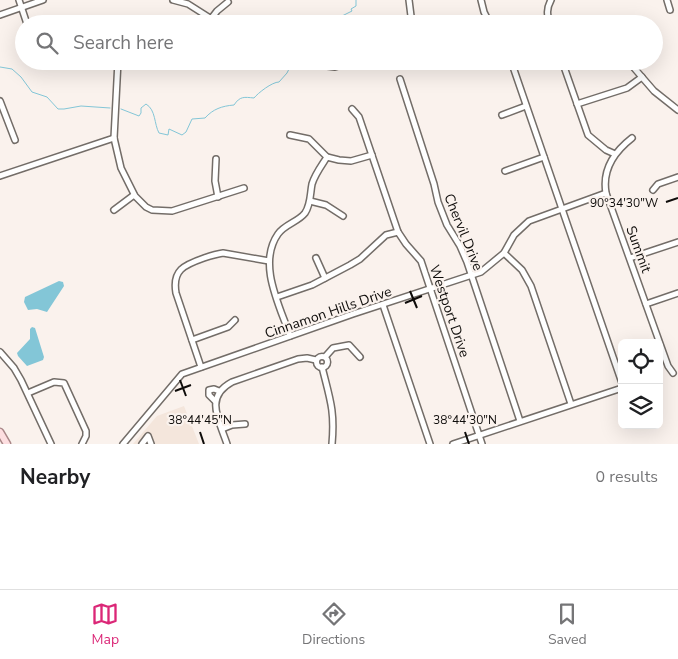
<!DOCTYPE html>
<meta charset="utf-8">
<style>
body{margin:0;font-family:"Nunito Sans",sans-serif;background:#f6f6f6;color:#202124}
.controls{position:absolute;right:15px;bottom:15px;display:grid;overflow:hidden;border-radius:8px;box-shadow:0 5px 20px #0002}
.controls button{width:45px;height:45px;display:grid;place-items:center;padding:0;border:0;border-bottom:1px solid #e0e0e0;background:#fff;color:#202124;font:25px sans-serif}
.list{margin:0;padding:0;list-style:none}
h2{display:flex;justify-content:space-between;align-items:center;height:65px;margin:0;padding:0 20px;font-size:21px}
h2 small{font-size:16px;font-weight:400;color:#757577}
.icon{flex:none;width:28px;height:28px;fill:none;stroke:currentColor;stroke-width:2;stroke-linecap:round;stroke-linejoin:round}
.map{position:relative;flex:none;width:678px;height:444px;overflow:hidden}
.search{position:absolute;background:#fff;box-shadow:0 5px 20px #0002;left:15px;right:15px;top:15px;height:55px;display:flex;align-items:center;gap:12px;box-sizing:border-box;padding:0 18px;border-radius:28px;color:#757577;font-size:19px}
.sheet{height:145px;background:#fff}
nav{display:flex;justify-content:space-around;align-items:center;box-sizing:border-box;height:70px;border-top:1px solid #e0e0e0;background:#fff;font-size:14px;color:#757577}
nav a{display:grid;justify-items:center;gap:2px}
nav .on{color:#db2777}
.map>svg:first-child{display:block}
.built{fill:#f4e6dc}
.water{fill:#83c6d7}
.lines{fill:none;stroke-linecap:round;stroke-linejoin:round}
.stream{stroke:#83c6d7;stroke-width:1}
.minor-casing{stroke:#736d68;stroke-width:8}
.major-casing{stroke:#a88687;stroke-width:9}
.minor{stroke:#fff;stroke-width:5}
.major{stroke:#fddee0;stroke-width:6}
.ticks{fill:none;stroke:#0e0c0a;stroke-width:2}
.labels{text-anchor:middle;stroke-width:4.5;stroke-linejoin:round;paint-order:stroke}
.street-label{font-size:14px;fill:#0e0c0a;stroke:#faf2ed}
.ticks-label{font-size:12px;text-anchor:middle;fill:#0e0c0a;stroke:#faf2ed;stroke-width:4.5;stroke-linejoin:round;paint-order:stroke}
</style>
<div class="map">
<svg width="678" height="444" viewBox="0 0 678 444">
<rect width="100%" height="100%" fill="#faf2ed"/>
<path class="built" d="M184 406 199 444H133L157 416Z"/>
<g class="water">
<path d="M59 281 63 282 64 286 47 312 37 309 28 310 24 302 25 297Z"/>
<path d="M32 327 35 328 44 357 43 360 27 366 18 356 17 353 30 339V329Z"/>
</g>
<g class="lines">
<g class="stream">
<path d="M326 24 352 11 351 9 356 6V0"/>
<path d="M0 67 12 69 21 77 32 92 47 97 58 109H64L81 106 110 108"/>
<path d="M121 109 139 116 141 113V108L146 104C156 110 154 124 159 133L168 135 169 129 182 135 186 132 192 119 205 118C213 109 222 106 234 105 240 96 244 97 254 98 258 93 272 82 279 82L287 73 293 61"/>
</g>
<defs>
<g id="minor">
<path d="M19 0 27 24"/>
<path d="M173 0 188 4 210 18"/>
<path d="M409 0 412 24"/>
<path d="M481 0 484 12 490 24"/>
<path d="M667 0 670 10"/>
<path d="M0 15 43 0"/>
<path d="M207 24 217 11 228 2"/>
<path d="M550 24C547 15 546 9 551 0"/>
<path d="M118 61 114 138 121 168 135 196 146 207 152 210 172 211 244 188"/>
<path d="M511 61 622 383"/>
<path d="M562 61 588 135 606 150 615 154"/>
<path d="M628 61 654 91 678 110"/>
<path d="M327 66 335 67 356 61"/>
<path d="M400 79 434 184 438 202 447 225 460 246 467 262 520 421"/>
<path d="M0 101 15 140"/>
<path d="M577 104 627 88 642 77"/>
<path d="M352 109 359 117 398 232 406 244 421 261 482 444"/>
<path d="M502 115 526 106"/>
<path d="M290 135 309 139 327 157 339 160 351 161 372 155"/>
<path d="M632 138C614 152 602 170 606 193L668 366 673 373"/>
<path d="M216 159 215 181 218 197"/>
<path d="M505 171 544 157"/>
<path d="M0 176 114 138"/>
<path d="M653 190 658 184 678 177"/>
<path d="M310 201 326 205 343 216"/>
<path d="M114 210 134 195"/>
<path d="M504 253 522 270 531 286 571 404"/>
<path d="M316 258 325 278"/>
<path d="M630 258 678 242"/>
<path d="M277 297 312 285 350 265 360 259 386 235 398 232"/>
<path d="M646 304 678 293"/>
<path d="M383 305 430 444"/>
<path d="M290 336C280 306 257 264 278 234 285 224 298 222 305 213 311 204 310 194 312 184 315 174 322 165 327 157"/>
<path d="M192 340 228 327 235 320"/>
<path d="M0 352 14 368 21 380 51 444"/>
<circle cx="322" cy="362" r="5.5"/>
<path d="M325 357 333 348 349 345 360 357"/>
<path d="M201 367 176 293C172 270 184 265 204 258 210 256 216 254 223 253L269 261"/>
<path d="M322 367C330 399 335 411 332 444"/>
<path d="M28 393 54 382 64 383 86 431V436L82 444"/>
<path d="M215 401 209 395V390L214 389 219 391"/>
<path d="M222 429 232 425 245 424"/>
<path d="M123 444 182 374 353 314 481 272 504 253 514 235 529 221 606 193"/>
<path d="M142 444 148 436 151 444"/>
<path d="M227 444C219 420 204 397 232 382L298 359 307 358 316 360"/>
<path d="M453 444 622 388"/>
</g>
<path id="major" d="M0 432 7 444"/>
</defs>
<use href="#minor" class="minor-casing"/>
<use href="#major" class="major-casing"/>
<use href="#minor" class="minor"/>
<use href="#major" class="major"/>
</g>
<path class="ticks" d="M666 202 678 198M410 291 417 308M405 303 422 296M180 380 186 396M175 391 191 385M200 432 204 444M465 432 469 444"/>
<g class="labels">
<g class="street-label">
<text transform="translate(464 232) rotate(68)" y="5">Chervil Drive</text>
<text transform="translate(639 249) rotate(70)" y="5">Summit</text>
<text transform="translate(450 311) rotate(71)" y="5">Westport Drive</text>
<text transform="translate(328 312) rotate(-19)" y="5">Cinnamon Hills Drive</text>
</g>
</g>
<g class="ticks-label">
<text x="624" y="207">90°34'30"W</text>
<text x="200" y="424">38°44'45"N</text>
<text x="465" y="424">38°44'30"N</text>
</g>
</svg>
<div class="controls">
<button><svg class="icon" aria-label="locate" viewBox="0 0 24 24"><circle cx="12" cy="12" r="6"/><path d="M12 2v4M12 18v4M2 12h4M18 12h4"/></svg></button>
<button><svg class="icon" aria-label="layers" viewBox="0 0 24 24"><path d="M12 4l9 5-9 5-9-5zM3 14l9 5 9-5"/></svg></button>
</div>
<div class="search"><svg class="icon" aria-label="search" viewBox="0 0 24 24"><circle cx="10" cy="10" r="6"/><path d="M15 15l6 6"/></svg>Search here</div>
</div>
<section class="sheet">
<h2>Nearby<small>0 results</small></h2>
<ul class="list">
</ul>
</section>
<nav>
<a class="on"><svg class="icon" aria-label="map" viewBox="0 0 24 24"><path d="M3 6l6-2 6 2 6-2v14l-6 2-6-2-6 2zM9 4v14M15 6v14"/></svg>Map</a>
<a><svg class="icon" aria-label="directions" viewBox="0 0 24 24"><path d="M12 3l9 9-9 9-9-9zM9 14v-3h6M13 9l2 2-2 2"/></svg>Directions</a>
<a><svg class="icon" aria-label="saved" viewBox="0 0 24 24"><path d="M7 4h10v16l-5-4-5 4z"/></svg>Saved</a>
</nav>
